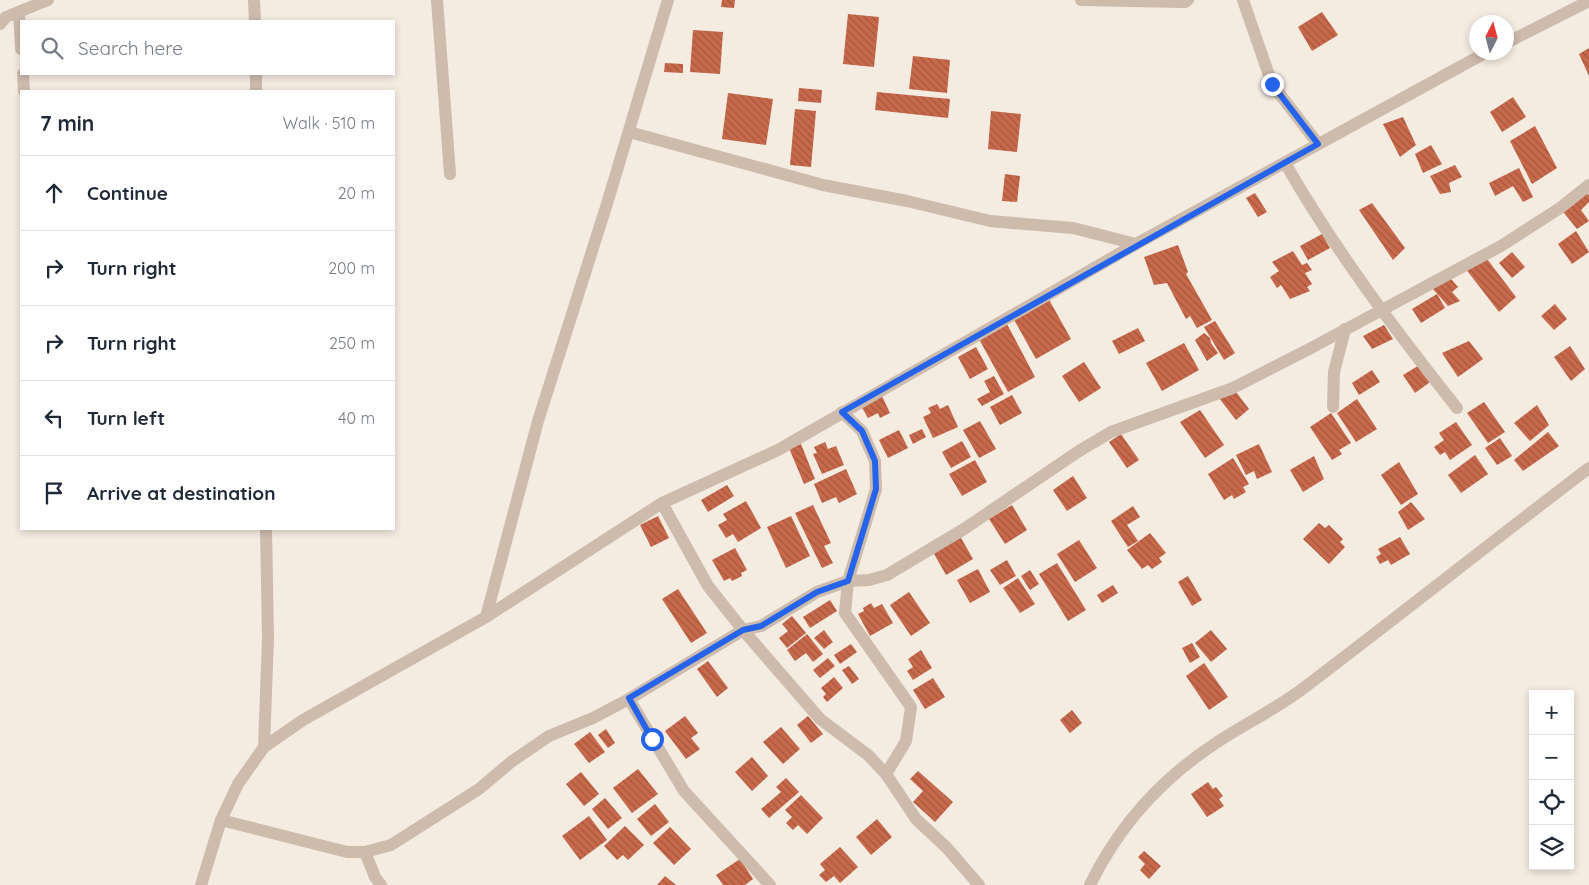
<!DOCTYPE html>
<meta charset="utf-8">
<style>
body{margin:0;font-family:Quicksand,sans-serif;background:#f2f2f3;color:#1f2937}
.controls{position:absolute;right:15px;bottom:15px;display:grid;overflow:hidden;border-radius:0px;box-shadow:0 2px 8px #0003}
.controls button{width:45px;height:45px;display:grid;place-items:center;padding:0;border:0;border-bottom:1px solid #e0e1e3;background:#fff;color:#1f2937;font:25px sans-serif}
.compass{position:absolute;left:1469px;top:15px;width:45px;height:45px;border-radius:50%;background:#fff;box-shadow:0 2px 8px #0003;rotate:6deg}
.stop{position:absolute;width:15px;height:15px;margin:-11px;border:4px solid #2563eb;border-radius:50%;background:#fff}
.stop.end{background:#2563eb;border-color:#fff;box-shadow:0 1px 5px #0008}
.list{margin:0;padding:0;list-style:none}
h2{display:flex;justify-content:space-between;align-items:center;height:65px;margin:0;padding:0 20px;font-size:21px}
h2 small{font-size:16px;font-weight:400;color:#747a83}
.list li{display:grid;grid-template-columns:32px 1fr auto;gap:15px;align-items:center;box-sizing:border-box;height:75px;padding:0 20px;border-top:1px solid #e0e1e3}
.list b{display:block;font-size:19px;white-space:nowrap}
.list em{font-size:16px;font-style:normal;color:#747a83}
.icon{flex:none;width:28px;height:28px;fill:none;stroke:currentColor;stroke-width:2;stroke-linecap:round;stroke-linejoin:round}
.map{position:relative;flex:none;width:1589px;height:885px;overflow:hidden}
.search{position:absolute;background:#fff;box-shadow:0 2px 8px #0003;left:20px;top:20px;width:375px;height:55px;display:flex;align-items:center;gap:12px;box-sizing:border-box;padding:0 18px;border-radius:0px;color:#747a83;font-size:19px}
.panel{position:absolute;background:#fff;box-shadow:0 2px 8px #0003;left:20px;top:90px;width:375px;height:440px;border-radius:0px}
.map>svg:first-child{display:block}
.building{fill:url(#building-back-hatch)}
.lines{fill:none;stroke-linecap:round;stroke-linejoin:round}
.minor{stroke:#cdbbac;stroke-width:12}
.route{stroke:#2563eb;stroke-width:6}
</style>
<div class="map">
<svg width="1589" height="885" viewBox="0 0 1589 885">
<defs>
<pattern id="building-back-hatch" width="6" height="6" patternUnits="userSpaceOnUse" patternTransform="scale(1.25)"><rect width="6" height="6" fill="#c8694b"/><path d="M-1 5l2 2M0 0l6 6M5-1l2 2" fill="none" stroke="#a4573f"/></pattern>
</defs>
<rect width="100%" height="100%" fill="#f4ebe1"/>
<g class="building">
<path d="M722 0H735L734 8 721 7Z"/>
<path d="M1322 12 1338 35 1312 51 1298 27Z"/>
<path d="M848 14 879 17 874 67 843 64Z"/>
<path d="M693 30 723 32 720 74 690 72Z"/>
<path d="M1589 48V76L1579 54Z"/>
<path d="M913 56 950 60 947 93 909 89Z"/>
<path d="M665 63 683 64V73L664 72Z"/>
<path d="M799 88 822 90 821 103 798 101Z"/>
<path d="M877 92 950 99 948 118 875 110Z"/>
<path d="M728 93 773 99 766 145 722 139Z"/>
<path d="M1513 97 1526 117 1502 132 1490 112Z"/>
<path d="M795 109 816 111 811 167 790 165Z"/>
<path d="M991 111 1021 114 1017 152 988 149Z"/>
<path d="M1403 117 1416 145 1400 157 1383 124Z"/>
<path d="M1535 126 1557 168 1532 184 1510 141Z"/>
<path d="M1431 145 1442 164 1423 173 1415 154Z"/>
<path d="M1455 165 1462 177 1449 183 1451 192 1440 194 1430 176Z"/>
<path d="M1519 168 1533 197 1523 202 1513 186 1495 196 1489 183Z"/>
<path d="M1005 174 1020 176 1017 202 1002 201Z"/>
<path d="M1582 191 1589 195V202L1581 210 1589 221 1577 229 1560 208Z"/>
<path d="M1255 193 1267 212 1258 217 1246 198Z"/>
<path d="M1372 203 1405 248 1393 260 1359 210Z"/>
<path d="M1576 231 1589 252 1572 264 1558 244Z"/>
<path d="M1322 234 1330 248 1308 260 1300 246Z"/>
<path d="M1178 245 1188 272 1186 274 1212 320 1197 328 1190 316 1186 319 1167 283 1154 285 1144 257Z"/>
<path d="M1293 251 1302 265 1307 263 1312 270 1305 273 1312 284 1307 287 1310 291 1290 299 1281 285 1277 288 1270 277 1279 271 1272 262Z"/>
<path d="M1512 252 1525 267 1512 278 1499 263Z"/>
<path d="M1484 255 1516 297 1499 312 1465 268Z"/>
<path d="M1451 279 1458 287 1452 292 1460 301 1448 306 1432 288Z"/>
<path d="M1437 294 1445 308 1421 323 1412 309Z"/>
<path d="M1047 296 1071 339 1036 359 1013 318Z"/>
<path d="M1555 304 1567 319 1554 330 1541 316Z"/>
<path d="M1215 321 1235 353 1224 360 1204 327Z"/>
<path d="M1007 324 1035 377 1008 392 979 339Z"/>
<path d="M1384 325 1393 339 1372 349 1363 336Z"/>
<path d="M1138 328 1145 341 1119 354 1112 341Z"/>
<path d="M1204 333 1210 338 1211 343 1218 353 1207 361 1195 340Z"/>
<path d="M1469 341 1483 359 1458 377 1442 353Z"/>
<path d="M1184 343 1199 370 1162 391 1146 363Z"/>
<path d="M1570 346 1585 369 1571 381 1554 357Z"/>
<path d="M976 347 988 369 970 379 958 357Z"/>
<path d="M1426 361 1437 377 1415 393 1403 375Z"/>
<path d="M1084 362 1101 388 1079 402 1062 376Z"/>
<path d="M1372 370 1380 382 1359 395 1352 383Z"/>
<path d="M994 376 1004 394 982 406 977 399 990 392 984 381Z"/>
<path d="M1233 388 1249 409 1236 420 1219 398Z"/>
<path d="M1012 395 1022 413 1000 425 990 407Z"/>
<path d="M882 396 890 413 880 418 878 413 868 418 861 406Z"/>
<path d="M1357 399 1377 429 1356 442 1337 413Z"/>
<path d="M1484 402 1505 432 1488 443 1467 413Z"/>
<path d="M937 404 940 409 948 405 958 427 933 438 923 417 931 413 928 408Z"/>
<path d="M1537 405 1549 425 1530 441 1514 423Z"/>
<path d="M1200 410 1224 445 1205 458 1180 422Z"/>
<path d="M1331 413 1351 443 1339 450 1342 454 1332 460 1310 427Z"/>
<path d="M980 421 996 449 979 458 963 430Z"/>
<path d="M1456 422 1472 445 1450 460 1445 452 1440 455 1434 447 1444 440 1439 433Z"/>
<path d="M922 429 926 437 913 444 909 435Z"/>
<path d="M899 430 908 448 888 458 879 440Z"/>
<path d="M1548 432 1559 446 1523 471 1514 460Z"/>
<path d="M1121 434 1139 460 1127 468 1109 442Z"/>
<path d="M1500 438 1512 456 1497 465 1485 448Z"/>
<path d="M962 441 971 457 951 468 942 452Z"/>
<path d="M825 442 828 449 836 446 844 465 822 474 813 454 817 453 814 447Z"/>
<path d="M801 444 815 479 804 484 789 448Z"/>
<path d="M1259 444 1272 472 1257 479 1254 471 1246 475 1236 455Z"/>
<path d="M1475 455 1488 474 1461 493 1448 475Z"/>
<path d="M1314 456 1324 479 1303 492 1290 470Z"/>
<path d="M1233 458 1249 484 1243 487 1246 492 1234 499 1232 495 1224 500 1208 474Z"/>
<path d="M975 460 987 482 962 496 949 474Z"/>
<path d="M1399 462 1418 494 1401 505 1381 475Z"/>
<path d="M846 469 857 494 839 503 836 497 822 503 814 484Z"/>
<path d="M1073 476 1087 498 1067 511 1053 490Z"/>
<path d="M727 485 734 496 708 512 701 500Z"/>
<path d="M746 501 761 528 738 542 733 534 726 538 718 525 727 520 723 514Z"/>
<path d="M1411 502 1425 519 1408 530 1398 512Z"/>
<path d="M813 505 831 543 824 546 833 563 822 568 795 513Z"/>
<path d="M1012 505 1027 530 1005 544 989 519Z"/>
<path d="M1133 506 1140 517 1127 525 1138 541 1128 547 1111 521Z"/>
<path d="M658 516 669 538 651 547 640 525Z"/>
<path d="M791 516 810 556 786 568 767 527Z"/>
<path d="M1319 523 1325 528 1329 525 1343 539 1340 542 1345 547 1329 564 1303 539Z"/>
<path d="M1150 533 1166 553 1159 558 1162 562 1152 569 1148 565 1142 569 1127 550Z"/>
<path d="M960 536 973 559 946 575 933 552Z"/>
<path d="M1400 537 1410 554 1391 565 1388 560 1380 564 1376 557 1381 554 1378 549Z"/>
<path d="M1079 540 1097 568 1075 582 1057 554Z"/>
<path d="M735 548 747 570 741 573 742 576 732 581 730 578 724 581 712 560Z"/>
<path d="M1007 560 1016 576 1000 585 990 570Z"/>
<path d="M1057 563 1086 610 1068 621 1039 574Z"/>
<path d="M978 569 990 592 970 603 957 580Z"/>
<path d="M1030 570 1039 584 1030 590 1021 576Z"/>
<path d="M1188 576 1202 600 1192 606 1178 582Z"/>
<path d="M1018 578 1035 604 1020 613 1003 588Z"/>
<path d="M1113 585 1118 593 1102 603 1097 595Z"/>
<path d="M678 589 707 633 691 643 662 599Z"/>
<path d="M909 592 930 623 911 636 890 605Z"/>
<path d="M830 600 837 611 810 628 803 617Z"/>
<path d="M871 603 874 608 882 604 893 623 870 636 858 614 864 611 863 608Z"/>
<path d="M792 616 806 633 787 648 779 638 788 631 782 624Z"/>
<path d="M824 630 833 642 824 649 814 638Z"/>
<path d="M1211 630 1227 649 1211 662 1195 643Z"/>
<path d="M807 634 823 654 813 662 806 653 795 661 787 650Z"/>
<path d="M1192 643 1200 657 1190 663 1182 648Z"/>
<path d="M851 644 857 652 840 664 834 655Z"/>
<path d="M921 650 932 668 913 680 907 671 913 667 908 659Z"/>
<path d="M828 658 835 666 820 678 813 670Z"/>
<path d="M708 661 728 688 717 697 697 669Z"/>
<path d="M1204 663 1228 697 1209 710 1186 676Z"/>
<path d="M849 666 859 679 852 684 842 670Z"/>
<path d="M834 677 843 688 827 702 823 697 826 694 821 688Z"/>
<path d="M933 678 945 697 925 709 913 690Z"/>
<path d="M1072 710 1082 723 1070 733 1060 720Z"/>
<path d="M685 716 698 733 691 738 700 749 686 759 665 731Z"/>
<path d="M808 716 823 734 811 743 797 725Z"/>
<path d="M781 727 800 749 783 764 763 742Z"/>
<path d="M606 729 615 743 608 748 598 735Z"/>
<path d="M590 732 605 752 589 763 574 744Z"/>
<path d="M752 757 768 776 752 791 735 772Z"/>
<path d="M638 769 658 794 632 813 613 788Z"/>
<path d="M918 771 953 802 935 822 913 802 923 791 910 779Z"/>
<path d="M581 772 599 794 584 806 566 784Z"/>
<path d="M786 778 799 792 769 818 761 809 781 792 776 787Z"/>
<path d="M1208 782 1213 789 1216 787 1223 796 1219 799 1224 806 1207 817 1191 794Z"/>
<path d="M801 795 823 818 807 834 798 825 793 830 786 823 792 817 785 810Z"/>
<path d="M605 798 622 818 608 829 592 809Z"/>
<path d="M655 804 669 822 651 836 637 819Z"/>
<path d="M589 816 607 840 580 860 562 836Z"/>
<path d="M877 819 892 837 871 855 856 837Z"/>
<path d="M625 826 644 845 628 860 623 855 617 860 604 846Z"/>
<path d="M670 827 691 849 674 865 653 843Z"/>
<path d="M840 847 858 867 840 883 834 876 826 882 819 875 825 870 820 864Z"/>
<path d="M1144 851 1161 866 1149 879 1140 870 1145 864 1138 857Z"/>
<path d="M740 859 753 879 745 885H723L716 875Z"/>
<path d="M665 876 676 885H657Z"/>
</g>
<g class="lines">
<g class="minor">
<path d="M254 0 255 21"/>
<path d="M437 0 450 174"/>
<path d="M1081 0 1185 2 1188 0"/>
<path d="M1243 0 1272 84 1318 144"/>
<path d="M19 12 21 49"/>
<path d="M0 24 6 17 48 0"/>
<path d="M1506 43 1589 1"/>
<path d="M23 74 24 91"/>
<path d="M256 74V91"/>
<path d="M629 132 823 185 907 201 990 221 1073 228 1136 244"/>
<path d="M1285 163C1335 250 1395 330 1457 408"/>
<path d="M1333 407 1334 372 1345 329"/>
<path d="M842 412 862 431 875 461 876 489 848 581 845 613 911 707 906 741 886 774 916 819 947 848 979 885"/>
<path d="M662 503 708 586 743 630 820 719 868 755 886 774"/>
<path d="M486 617 538 421 606 207 668 0"/>
<path d="M629 699 684 791 770 885"/>
<path d="M264 747 268 638 266 529"/>
<path d="M221 820 347 852H365L391 845 479 789 511 762 549 736 593 718 629 699 743 630 761 626 817 592 848 581 869 580 887 575 964 529 1079 451 1111 432 1233 388 1313 347 1501 246 1560 208 1589 185"/>
<path d="M365 852 375 877 381 885"/>
<path d="M201 885 221 820 238 784 264 747 303 720 486 617 662 503 778 450 1136 244 1487 52"/>
<path d="M1090 885C1119 825 1163 777 1219 741 1248 722 1278 708 1305 687 1400 615 1494 540 1589 468"/>
</g>
</g>
<g class="lines">
<path class="route" d="M652 739 629 698 743 630 761 626 817 592 848 581 876 489 875 461 862 431 842 412 1318 144 1272 84"/>
</g>
</svg>
<div class="controls">
<button>+</button>
<button>−</button>
<button><svg class="icon" aria-label="locate" viewBox="0 0 24 24"><circle cx="12" cy="12" r="6"/><path d="M12 2v4M12 18v4M2 12h4M18 12h4"/></svg></button>
<button><svg class="icon" aria-label="layers" viewBox="0 0 24 24"><path d="M12 4l9 5-9 5-9-5zM3 14l9 5 9-5"/></svg></button>
</div>
<svg class="compass" viewBox="-18 -18 36 36"><path d="M0-13l5 13h-10z" fill="#e53935"/><path d="M0 13l5-13h-10z" fill="#747a83"/></svg>
<div class="stop" style="left:652px;top:739px"></div>
<div class="stop end" style="left:1272px;top:84px"></div>
<div class="search"><svg class="icon" aria-label="search" viewBox="0 0 24 24"><circle cx="10" cy="10" r="6"/><path d="M15 15l6 6"/></svg>Search here</div>
<section class="panel">
<h2>7 min<small>Walk · 510 m</small></h2>
<ul class="list">
<li><svg class="icon" aria-label="ahead" viewBox="0 0 24 24"><path d="M12 20V5M6 11l6-6 6 6"/></svg><div><b>Continue</b></div><em>20 m</em></li>
<li><svg class="icon" aria-label="right" viewBox="0 0 24 24"><path d="M7 20v-9h11M14 6l5 5-5 5"/></svg><div><b>Turn right</b></div><em>200 m</em></li>
<li><svg class="icon" aria-label="right" viewBox="0 0 24 24"><path d="M7 20v-9h11M14 6l5 5-5 5"/></svg><div><b>Turn right</b></div><em>250 m</em></li>
<li><svg class="icon" aria-label="left" viewBox="0 0 24 24"><path d="M17 20v-9H6M10 6l-5 5 5 5"/></svg><div><b>Turn left</b></div><em>40 m</em></li>
<li><svg class="icon" aria-label="arrive" viewBox="0 0 24 24"><path d="M6 21V4h12l-3 4 3 4H6"/></svg><div><b>Arrive at destination</b></div></li>
</ul>
</section>
</div>
